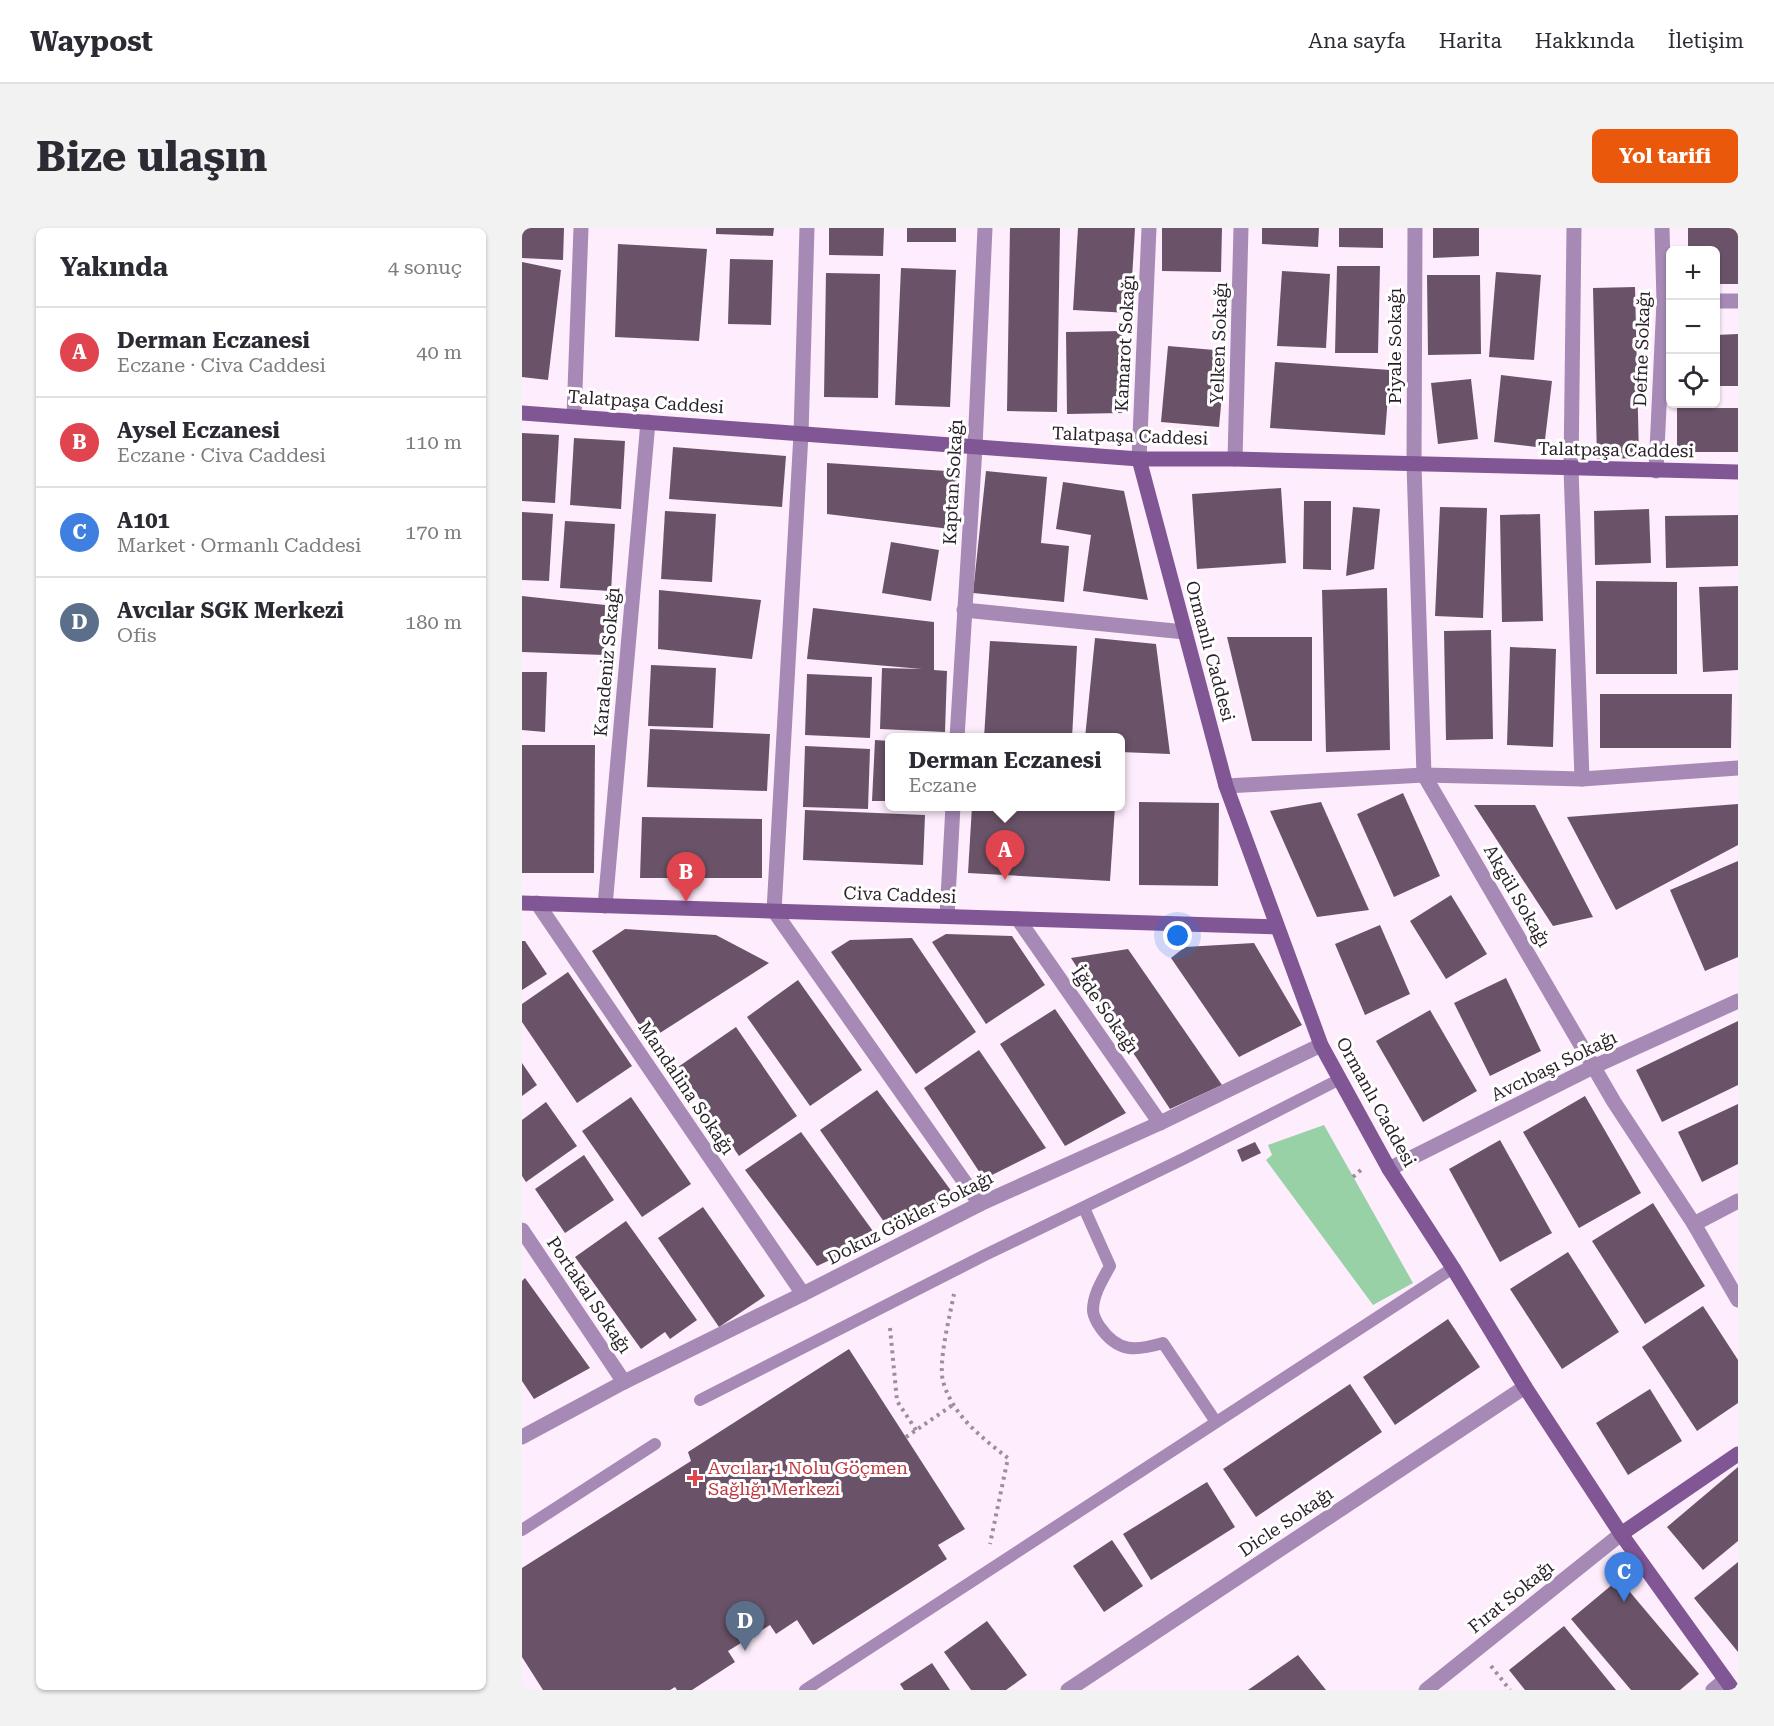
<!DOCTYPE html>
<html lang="tr">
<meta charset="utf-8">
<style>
body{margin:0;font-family:"Roboto Serif",serif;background:#f2f2f3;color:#2b2b33}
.controls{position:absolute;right:18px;top:18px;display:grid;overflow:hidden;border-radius:9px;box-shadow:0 2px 4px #0004}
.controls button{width:54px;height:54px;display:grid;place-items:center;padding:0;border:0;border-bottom:2px solid #e1e1e2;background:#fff;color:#2b2b33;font:30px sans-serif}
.you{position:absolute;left:656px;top:708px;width:21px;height:21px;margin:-15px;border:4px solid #fff;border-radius:50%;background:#1a73e8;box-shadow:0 0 0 9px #1a73e833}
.badge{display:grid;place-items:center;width:39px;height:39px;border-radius:50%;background:#ea580c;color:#fff;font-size:20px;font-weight:700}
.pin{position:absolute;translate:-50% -50px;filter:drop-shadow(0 2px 3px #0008)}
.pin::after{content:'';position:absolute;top:32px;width:21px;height:18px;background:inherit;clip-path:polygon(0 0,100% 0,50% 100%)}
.popup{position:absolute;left:363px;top:505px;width:240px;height:78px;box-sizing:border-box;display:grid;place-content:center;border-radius:9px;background:#fff;filter:drop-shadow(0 2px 4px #0005);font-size:20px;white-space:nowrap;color:#7c7c81}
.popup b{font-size:22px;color:#2b2b33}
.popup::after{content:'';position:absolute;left:50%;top:100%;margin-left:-12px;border:12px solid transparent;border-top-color:#fff}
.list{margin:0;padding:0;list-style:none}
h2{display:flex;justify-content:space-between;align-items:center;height:78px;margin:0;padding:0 24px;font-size:26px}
h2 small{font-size:20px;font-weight:400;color:#7c7c81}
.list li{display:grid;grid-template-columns:39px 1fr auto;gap:18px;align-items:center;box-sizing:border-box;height:90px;padding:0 24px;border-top:2px solid #e1e1e2}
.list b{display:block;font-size:22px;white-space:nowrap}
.list p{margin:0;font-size:20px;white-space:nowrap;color:#7c7c81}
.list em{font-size:20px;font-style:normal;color:#7c7c81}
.icon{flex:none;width:33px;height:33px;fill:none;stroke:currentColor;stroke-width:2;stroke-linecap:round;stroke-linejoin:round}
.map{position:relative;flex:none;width:1216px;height:1462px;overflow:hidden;border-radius:9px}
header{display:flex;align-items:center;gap:36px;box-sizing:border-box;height:84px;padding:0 30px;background:#fff;border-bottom:2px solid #e1e1e2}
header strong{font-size:28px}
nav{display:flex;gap:33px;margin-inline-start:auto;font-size:21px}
.intro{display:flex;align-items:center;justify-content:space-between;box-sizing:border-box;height:144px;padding:0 36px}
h1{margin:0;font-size:42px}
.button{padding:15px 27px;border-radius:9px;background:#ea580c;color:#fff;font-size:21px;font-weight:700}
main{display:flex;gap:36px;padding:0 36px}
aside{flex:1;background:#fff;border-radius:9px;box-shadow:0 2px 4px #0004}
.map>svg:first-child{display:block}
.green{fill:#99d1a7}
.building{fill:#6a5368}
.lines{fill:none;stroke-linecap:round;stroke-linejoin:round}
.path{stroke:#9c8e9a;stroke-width:4;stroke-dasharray:3 4.5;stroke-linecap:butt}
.lane{stroke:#a689b5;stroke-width:12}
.street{stroke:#a689b5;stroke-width:15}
.secondary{stroke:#815695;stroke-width:15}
.health-dot{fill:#e0444e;stroke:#fff;stroke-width:2}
.labels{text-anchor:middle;stroke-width:6;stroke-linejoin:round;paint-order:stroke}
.street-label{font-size:18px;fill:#291f28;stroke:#fff}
.health-label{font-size:18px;fill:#be3a42;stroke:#fff;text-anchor:start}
</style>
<header>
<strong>Waypost</strong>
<nav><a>Ana sayfa</a><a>Harita</a><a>Hakkında</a><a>İletişim</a></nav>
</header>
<div class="intro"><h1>Bize ulaşın</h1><a class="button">Yol tarifi</a></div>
<main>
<aside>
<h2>Yakında<small>4 sonuç</small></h2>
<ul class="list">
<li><span class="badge" style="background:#e0444e">A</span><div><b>Derman Eczanesi</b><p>Eczane · Civa Caddesi</p></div><em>40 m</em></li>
<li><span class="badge" style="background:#e0444e">B</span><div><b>Aysel Eczanesi</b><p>Eczane · Civa Caddesi</p></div><em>110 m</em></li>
<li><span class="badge" style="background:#3f7fe0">C</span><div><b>A101</b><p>Market · Ormanlı Caddesi</p></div><em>170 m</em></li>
<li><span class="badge" style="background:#5c6f8a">D</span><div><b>Avcılar SGK Merkezi</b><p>Ofis</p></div><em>180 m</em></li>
</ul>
</aside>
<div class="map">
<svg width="1216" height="1462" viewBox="0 0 1216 1462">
<rect width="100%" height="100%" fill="#feedfc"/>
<path class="green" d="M802 897 891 1055 851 1077 744 932 750 927 746 917Z"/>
<g class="building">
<path d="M0 0H42L41 32 0 30Z"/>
<path d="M194 0H252L251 8 194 6Z"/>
<path d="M307 0H362L361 28 307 27Z"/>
<rect x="385" y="0" width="49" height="14"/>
<path d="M488 0H538L535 184 485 183Z"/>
<path d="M556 0H613L608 85 551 82Z"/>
<path d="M640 0H700L699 44 640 43Z"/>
<path d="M740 0H797L796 19 740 16Z"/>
<path d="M817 0H861V20L817 19Z"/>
<path d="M911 0H957V28L911 30Z"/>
<path d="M1166 0H1216V56H1194V22H1166Z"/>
<path d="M96 16 185 21 177 113 93 109Z"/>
<path d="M208 31 251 32 249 97 206 96Z"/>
<path d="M0 34 39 42 26 152 0 149Z"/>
<path d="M815 38H858L856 125H813Z"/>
<path d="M379 40 434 42 428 179 373 177Z"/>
<path d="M760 43 808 46 804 120 755 118Z"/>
<path d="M974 44 1019 47 1012 132 967 129Z"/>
<path d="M304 45 358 46 356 170 302 169Z"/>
<path d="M905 47H958L959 126 906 127Z"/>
<path d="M1113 59 1117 230 1075 231 1071 60Z"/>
<path d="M600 103V185L545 186 544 104Z"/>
<path d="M1216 106V158H1194V107Z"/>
<path d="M646 118 704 123 697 199 639 194Z"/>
<path d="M753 134 868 142 863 207 748 200Z"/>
<path d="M979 147 1030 153 1022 220 972 214Z"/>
<path d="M949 151 956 211 916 216 909 155Z"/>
<rect x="1155" y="180" width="61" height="44"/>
<path d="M0 205 37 207 33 275 0 273Z"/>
<path d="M52 210 103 213 99 281 48 277Z"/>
<path d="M151 219 264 228 260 279 147 271Z"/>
<path d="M305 235 439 244 428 301 305 286Z"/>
<path d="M464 243 525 249 519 315 547 318 542 374 451 365Z"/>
<path d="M541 254 602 263 626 372 561 363 569 307 534 301Z"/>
<path d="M759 260 764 335 675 341 670 266Z"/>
<path d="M782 273H809V342L781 341Z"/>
<path d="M831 279 858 281 852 341 824 348Z"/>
<path d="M918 279 965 280 961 390 913 388Z"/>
<path d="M1127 281 1129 335 1073 337 1072 283Z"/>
<path d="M143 283 194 286 190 354 139 351Z"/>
<path d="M0 284 31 286 27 353 0 352Z"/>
<path d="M1018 286 1021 393 980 394 978 287Z"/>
<path d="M1216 287V338L1144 340 1143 288Z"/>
<path d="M43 293 93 296 89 363 38 360Z"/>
<path d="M369 314 417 322 409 373 360 365Z"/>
<path d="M1074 353 1155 354V446H1074Z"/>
<path d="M1216 358V442L1181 444 1177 359Z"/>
<path d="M865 360 868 522 804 524 800 362Z"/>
<path d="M137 362 239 372 230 431 136 421Z"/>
<path d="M0 368 83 377 82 427 0 424Z"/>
<path d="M291 380 412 394V442L425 443 423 504 358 501 360 440 400 441 285 431Z"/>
<path d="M969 402 971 511 924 512 922 403Z"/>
<path d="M705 409H790V513H730Z"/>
<path d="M573 410 634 416 648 526 598 524V510H563Z"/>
<path d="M468 413 555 418 550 510H462Z"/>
<path d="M988 419 1034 421 1031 519 985 517Z"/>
<path d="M129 437 194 440 191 500 126 498Z"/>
<path d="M0 444H25L23 504 0 502Z"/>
<path d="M285 446 350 449 348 510 283 507Z"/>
<path d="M1078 466H1210L1209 520H1078Z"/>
<path d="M128 501 248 506 245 563 125 559Z"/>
<path d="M353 512 368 513V573H350Z"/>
<path d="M0 517H73L72 645H0Z"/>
<path d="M283 518 348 521 346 581 281 579Z"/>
<path d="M881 565 918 648 872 669 835 586Z"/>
<path d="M617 574 697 575 696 658 617 657Z"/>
<path d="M799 574 847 682 795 689 748 583Z"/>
<path d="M1216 576V617L1094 682 1045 589Z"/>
<path d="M952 577H1013L1071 689 1031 698Z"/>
<path d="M450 578H593L588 653 446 645Z"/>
<path d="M283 582 403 587 401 637 281 632Z"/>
<path d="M120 589 240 591V650H118Z"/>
<path d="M1216 633V729L1183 743 1148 662Z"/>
<path d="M929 667 965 726 924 751 888 693Z"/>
<path d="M858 697 888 766 843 787 813 716Z"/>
<path d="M103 701 194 707 247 735 127 812 70 723Z"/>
<path d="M424 706 490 708 523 757 464 796 410 714Z"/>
<path d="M390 710 454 804 394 846 309 724 328 712Z"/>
<path d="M0 713H3L25 746 0 762Z"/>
<path d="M732 715 780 797 717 829 649 730 663 719Z"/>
<path d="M606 721 700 857 648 881 549 730Z"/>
<path d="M46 744 110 838 55 875 0 794V776Z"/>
<path d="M984 750 1019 823 968 848 932 775Z"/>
<path d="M276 752 340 842 288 878 225 789Z"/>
<path d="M533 781 604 885 543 918 478 816Z"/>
<path d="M908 782 955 863 901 894 854 813Z"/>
<path d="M1216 793V857L1140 894 1114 842Z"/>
<path d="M214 799 275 888 217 928 156 839Z"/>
<path d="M457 822 524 920 462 951 402 860Z"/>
<path d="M0 835 15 857 0 868Z"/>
<path d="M355 862 433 968 367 1001 298 902Z"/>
<path d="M1063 868 1119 965 1057 1000 1001 904Z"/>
<path d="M109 869 169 956 120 989 60 903Z"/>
<path d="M24 874 55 918 4 954 0 948V892Z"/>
<path d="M1216 876V936L1180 954 1156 904Z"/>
<path d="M279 904 356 1010 295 1038 223 942Z"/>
<path d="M978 912 1030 1005 978 1034 927 941Z"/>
<path d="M733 914 739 925 720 934 715 922Z"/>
<path d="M62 927 92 972 43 1005 13 961Z"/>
<path d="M1131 975 1183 1058 1123 1096 1070 1013Z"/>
<path d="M181 979 243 1068 197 1099 136 1010Z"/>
<path d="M104 993 175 1092 148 1111 143 1104 119 1121 53 1029Z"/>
<path d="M1046 1024 1097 1104 1040 1141 988 1061Z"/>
<path d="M3 1050 68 1140 12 1171 0 1153V1053Z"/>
<path d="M1181 1078 1216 1132V1175L1175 1203 1120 1119Z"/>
<path d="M926 1091 958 1139 873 1197 841 1149Z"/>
<path d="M327 1121 443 1301 416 1317 425 1331 291 1417 275 1392 254 1406 248 1397 206 1423 213 1434 170 1462H155L153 1459 148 1462H21L0 1429V1340L169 1233 166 1224Z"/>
<path d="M828 1156 860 1204 734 1289 701 1241Z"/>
<path d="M1128 1161 1160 1213 1106 1247 1074 1195Z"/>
<path d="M1216 1239V1313L1181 1342 1145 1299Z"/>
<path d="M685 1254 713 1299 629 1352 601 1306Z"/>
<path d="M590 1312 621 1358 582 1384 551 1338Z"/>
<path d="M1216 1334V1424L1172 1370Z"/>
<path d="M1097 1351 1177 1446 1158 1462H1109L1049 1391Z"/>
<path d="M465 1393 505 1447 484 1462H449L422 1424Z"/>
<path d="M1042 1398 1094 1462H1003L987 1442Z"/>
<path d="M776 1427 804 1462H726Z"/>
<path d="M410 1435 428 1462H382L378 1456Z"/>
</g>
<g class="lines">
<g class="path">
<path d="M831 949 840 941"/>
<path d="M432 1066C428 1087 416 1134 421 1153 430 1187 460 1210 486 1230L468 1316"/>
<path d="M368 1100 375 1173 394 1202"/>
<path d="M384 1209 432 1176"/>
<path d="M969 1438 988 1462"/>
</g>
<g class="lane">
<path d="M562 980 588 1038C581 1051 571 1066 571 1082 571 1087 575 1095 578 1099 596 1125 614 1123 641 1115L694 1194"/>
<path d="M178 1172 463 1027 661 931 818 851"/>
<path d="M0 1302 133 1216"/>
<path d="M283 1462 931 1040"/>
</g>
<g class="street">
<path d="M285 0 279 206 252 683 458 976"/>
<path d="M893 0 892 237 902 547 1092 874 1172 996 1216 1072"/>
<path d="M1052 0 1049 241 1060 551"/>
<path d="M1194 73H1216"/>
<path d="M52 188 59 0"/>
<path d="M617 231 627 0"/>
<path d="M713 231 719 0"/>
<path d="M1134 243 1142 73 1140 0"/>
<path d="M442 382 663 404"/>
<path d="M435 510 453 219 463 0"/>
<path d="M704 558 902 547 1060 551 1216 540"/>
<path d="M15 675 281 1066"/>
<path d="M83 678 126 194"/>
<path d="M425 688 431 578"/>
<path d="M496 691 638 895"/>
<path d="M867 941 1071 839 1216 773"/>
<path d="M1172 996 1216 973"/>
<path d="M0 1002 102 1154"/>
<path d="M0 1209 102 1154 281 1066 458 976 638 895 799 817"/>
<path d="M546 1462 1003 1159"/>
<path d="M904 1462 1099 1306"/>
<path d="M1191 1462 1203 1452"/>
</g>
<g class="secondary">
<path d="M0 185 617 231H713L1216 244"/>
<path d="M617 231 704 558 799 817 867 941 931 1040 1003 1159 1099 1306 1211 1462"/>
<path d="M0 675 755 699"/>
<path d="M1099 1306 1216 1226"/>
</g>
</g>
<path class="health-dot" d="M170 1241h6v6h6v6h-6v6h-6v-6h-6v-6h6z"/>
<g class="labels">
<g class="street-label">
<text transform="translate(603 115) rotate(-87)" y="6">Kamarot Sokağı</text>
<text transform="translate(697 115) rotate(-88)" y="6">Yelken Sokağı</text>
<text transform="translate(873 118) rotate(-90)" y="6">Piyale Sokağı</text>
<text transform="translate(1120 121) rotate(-88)" y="6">Defne Sokağı</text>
<text transform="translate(124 174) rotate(4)" y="6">Talatpaşa Caddesi</text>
<text transform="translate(608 208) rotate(2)" y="6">Talatpaşa Caddesi</text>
<text transform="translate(1094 222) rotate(1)" y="6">Talatpaşa Caddesi</text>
<text transform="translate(431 254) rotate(-87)" y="6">Kaptan Sokağı</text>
<text transform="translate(688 423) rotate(75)" y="6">Ormanlı Caddesi</text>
<text transform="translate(85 434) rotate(-85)" y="6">Karadeniz Sokağı</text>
<text transform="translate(378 667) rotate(2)" y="6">Civa Caddesi</text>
<text transform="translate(995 668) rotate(60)" y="6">Akgül Sokağı</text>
<text transform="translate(583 782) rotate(55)" y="6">İğde Sokağı</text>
<text transform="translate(1032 838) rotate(-26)" y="6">Avcıbaşı Sokağı</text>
<text transform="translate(164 860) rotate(56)" y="6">Mandalina Sokağı</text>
<text transform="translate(854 874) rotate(61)" y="6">Ormanlı Caddesi</text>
<text transform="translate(388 990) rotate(-27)" y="6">Dokuz Gökler Sokağı</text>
<text transform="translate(67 1067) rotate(56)" y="6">Portakal Sokağı</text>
<text transform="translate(764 1294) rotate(-34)" y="6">Dicle Sokağı</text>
<text transform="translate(989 1369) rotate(-39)" y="6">Fırat Sokağı</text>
</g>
<g class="health-label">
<text x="186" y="1246">Avcılar 1 Nolu Göçmen<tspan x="186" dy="21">Sağlığı Merkezi</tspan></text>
</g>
</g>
</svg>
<div class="controls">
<button>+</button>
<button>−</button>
<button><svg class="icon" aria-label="locate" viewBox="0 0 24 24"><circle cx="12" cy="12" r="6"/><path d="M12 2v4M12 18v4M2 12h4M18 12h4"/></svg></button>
</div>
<div class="you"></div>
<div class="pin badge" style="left:483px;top:652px;background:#e0444e">A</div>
<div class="popup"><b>Derman Eczanesi</b>Eczane</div>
<div class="pin badge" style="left:164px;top:674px;background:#e0444e">B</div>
<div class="pin badge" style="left:1102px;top:1374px;background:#3f7fe0">C</div>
<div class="pin badge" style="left:223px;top:1423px;background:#5c6f8a">D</div>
</div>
</main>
